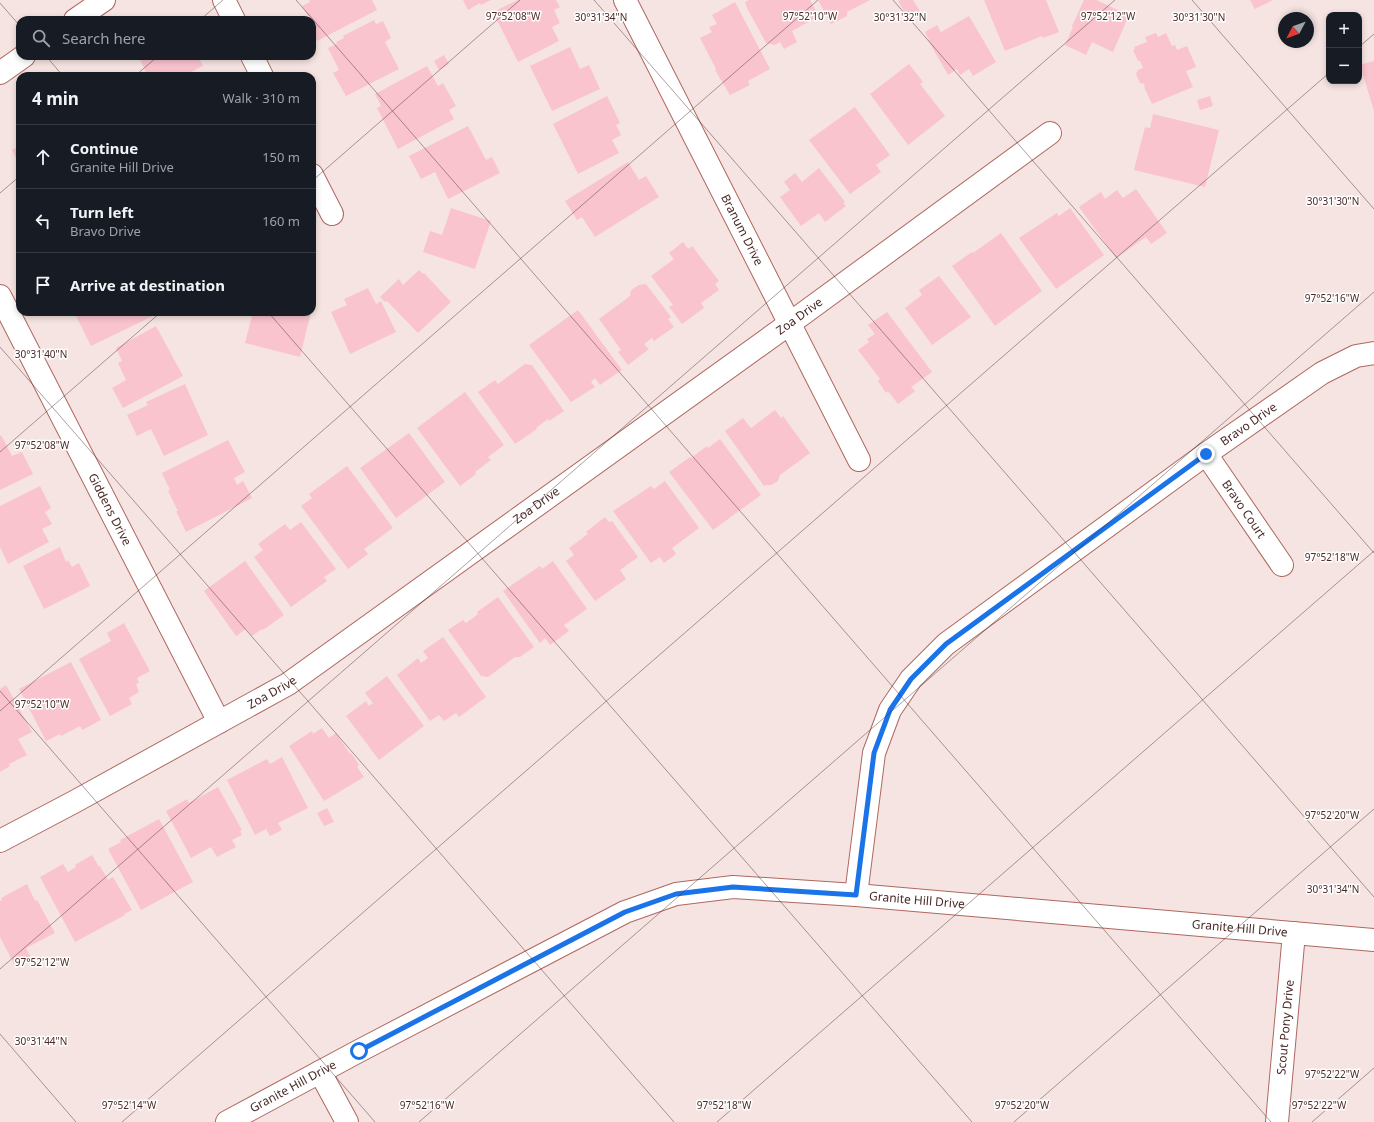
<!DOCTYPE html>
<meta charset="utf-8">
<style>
body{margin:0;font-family:"Noto Sans",sans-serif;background:#242831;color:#f1f3f6}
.controls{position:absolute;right:12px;top:12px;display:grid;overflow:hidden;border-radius:8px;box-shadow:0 2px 6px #0003}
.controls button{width:36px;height:36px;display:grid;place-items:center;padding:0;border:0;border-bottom:1px solid #363941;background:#171b24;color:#f1f3f6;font:20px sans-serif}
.compass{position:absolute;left:1278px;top:12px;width:36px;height:36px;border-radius:50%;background:#171b24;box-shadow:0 2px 6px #0003;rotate:229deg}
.stop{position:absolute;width:12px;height:12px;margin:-9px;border:3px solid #1a73e8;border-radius:50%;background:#fff}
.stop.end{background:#1a73e8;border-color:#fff;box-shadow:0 1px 4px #0008}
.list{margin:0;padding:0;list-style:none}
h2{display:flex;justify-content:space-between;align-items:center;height:52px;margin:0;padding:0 16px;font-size:17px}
h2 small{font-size:13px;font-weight:400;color:#9ea1a6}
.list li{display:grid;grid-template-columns:26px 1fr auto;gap:12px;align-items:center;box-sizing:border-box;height:64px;padding:0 16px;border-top:1px solid #363941}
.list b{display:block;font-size:15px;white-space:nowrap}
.list p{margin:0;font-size:13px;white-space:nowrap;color:#9ea1a6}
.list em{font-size:13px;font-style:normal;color:#9ea1a6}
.icon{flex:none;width:22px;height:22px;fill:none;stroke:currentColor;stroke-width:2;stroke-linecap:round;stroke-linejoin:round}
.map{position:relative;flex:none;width:1374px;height:1122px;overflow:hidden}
.search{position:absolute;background:#171b24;box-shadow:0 2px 6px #0003;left:16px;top:16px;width:300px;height:44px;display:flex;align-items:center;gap:10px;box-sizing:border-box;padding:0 14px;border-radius:12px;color:#9ea1a6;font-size:15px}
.panel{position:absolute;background:#171b24;box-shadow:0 2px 6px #0003;left:16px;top:72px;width:300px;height:244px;border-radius:12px}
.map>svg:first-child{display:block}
.building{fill:#fac4ce}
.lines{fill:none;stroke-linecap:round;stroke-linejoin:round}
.street-casing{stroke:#af6760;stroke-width:24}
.street{stroke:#fff;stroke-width:22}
.route{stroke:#1a73e8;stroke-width:5}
.ticks{fill:none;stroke:#492a27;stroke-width:1;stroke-opacity:0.45}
.labels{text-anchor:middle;stroke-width:3;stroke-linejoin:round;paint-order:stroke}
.street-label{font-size:12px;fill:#492a27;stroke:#fff}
.ticks-label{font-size:10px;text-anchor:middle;fill:#492a27;stroke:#fff;stroke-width:3;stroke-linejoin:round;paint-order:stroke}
</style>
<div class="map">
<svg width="1374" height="1122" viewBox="0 0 1374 1122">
<rect width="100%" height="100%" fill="#f5e4e2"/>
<g class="building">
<path d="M309 0H372L377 10 317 41 312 32V20H306L305 18 308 16 302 6 310 2Z"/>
<path d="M463 0H491L481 5 480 3 468 10Z"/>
<path d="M518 0H556L560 7 554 10 560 23 552 27 559 41 518 62 493 12Z"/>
<path d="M749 0H810L819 16 792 31 797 42 784 49 780 42 775 45 766 43 747 8 745 2Z"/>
<path d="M818 0H870L847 12V16L831 24Z"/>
<path d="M901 0H913L921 13 909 20 898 1Z"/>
<path d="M984 0H1046L1059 32 1043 38 1042 36 1005 51Z"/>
<path d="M1084 0H1096L1129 15 1113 52 1092 42 1086 55 1065 45 1073 27 1072 26Z"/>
<path d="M1250 0H1273L1255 9Z"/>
<path d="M735 2 770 69 748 81 750 85 730 95 715 70 716 69 700 38 712 32 709 27 717 24 712 15Z"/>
<path d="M969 16 996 62 973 76 969 69 960 75 957 69 948 75 928 40H929L925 32 937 25 941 32Z"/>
<path d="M374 20 376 24 383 21 391 38 385 42 399 69 346 96 333 73 339 70 328 48 337 44 336 42 344 38 343 36Z"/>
<path d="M1156 33 1158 37 1166 33 1172 46 1175 45 1177 50 1187 46 1196 67 1186 71 1193 87 1152 104 1144 87 1145 86 1144 84 1140 83 1136 74 1138 70 1143 68 1140 61H1138L1133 50 1135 49 1134 47 1147 42 1145 37Z"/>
<path d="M570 47 580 69 589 65 600 89 552 111 530 66Z"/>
<path d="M444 55 449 64 439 70 434 61Z"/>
<path d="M138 56H198L203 66 183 76H148Z"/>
<path d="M1374 61V111L1360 65Z"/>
<path d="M909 64 923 82 920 84 945 116 908 145 870 94Z"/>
<path d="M427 66 438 86 443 83 456 106 449 110 454 119 398 149 377 108 381 106 375 94Z"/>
<path d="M607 96 620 123 616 125 621 135 612 140 619 153 578 174 553 124Z"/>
<path d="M1210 96 1213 106 1200 110 1197 100Z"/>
<path d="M855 107 890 155 876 165 881 172 850 194 809 140Z"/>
<path d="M1153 114 1219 130 1205 187 1134 170 1145 127 1150 128Z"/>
<path d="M468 126 486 160 492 157 500 173 448 199 435 172 421 179 409 156Z"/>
<path d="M20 146V166L12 150Z"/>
<path d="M628 162 639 180 646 176 659 197 595 237 582 217 577 220 565 201Z"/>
<path d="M819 168 845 202 843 203 846 206 825 222 819 213 801 226 780 197 790 190 784 182 795 173 802 182Z"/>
<path d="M1136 189 1167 233 1151 244 1146 237 1116 258 1079 207 1101 192 1105 199 1117 190 1123 198Z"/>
<path d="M451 208 491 221 475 269 423 252 430 231 442 235Z"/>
<path d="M1070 208 1104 255 1056 289 1019 238 1057 213 1059 216Z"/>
<path d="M1001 233 1042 291 995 326 952 266 972 252 973 253Z"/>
<path d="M683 242 688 249 692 246 719 281 715 284 719 290 701 303 704 308 682 324 669 307 673 305 651 276 674 259 669 253Z"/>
<path d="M419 270 423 274 424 273 451 302 418 333 387 301 385 302 380 297 399 279 403 285Z"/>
<path d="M939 276 971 317 932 345 905 308 922 295 919 290Z"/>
<path d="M646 284 671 317 668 319 674 327 654 341 652 338 644 344 649 349 628 365 618 352 621 350 599 319 630 296 631 290 639 285Z"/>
<path d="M368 288 376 304 381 301 396 332 350 354 331 312 347 305 344 299Z"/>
<path d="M578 310 622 370 600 385 595 378 591 382 595 387 571 402 529 345Z"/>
<path d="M74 312H161L91 346Z"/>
<path d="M253 312H311L300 357 245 343Z"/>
<path d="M887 312 932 372 911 387 915 391 898 404 888 391 886 393 878 381 880 379 858 350 869 342 867 339 875 334 868 325Z"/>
<path d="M156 326 183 376 123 408 112 388 126 380 118 363 122 361 116 348Z"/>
<path d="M525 364 532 365 564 411 549 421 548 419 536 428 537 429 515 444 478 392 495 380 498 384Z"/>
<path d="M185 384 208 435 164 456 151 429 137 436 127 415 148 405 146 402Z"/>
<path d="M465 392 504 445 488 457 491 460 475 472 476 474 460 486 417 428Z"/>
<path d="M775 410 781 418 783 416 810 453 780 475 778 481 771 485H766L764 486 725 431 743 418 751 428Z"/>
<path d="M409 433 445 482 396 518 360 468Z"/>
<path d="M1 435 12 456 22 452 33 474 0 490V436Z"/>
<path d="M720 439 761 495 713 530 669 472 690 457 691 458 707 446 708 448Z"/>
<path d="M228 440 245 472 234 478 237 485 243 481 252 498 186 532 176 511H178L168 491 170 490 162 473Z"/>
<path d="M347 466 393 528 364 549 368 554 348 569 301 506 312 498 309 494Z"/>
<path d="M665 481 699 528 672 548 676 554 664 563 660 557 651 563 613 511 651 486 654 489Z"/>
<path d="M40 486 51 508 45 512 52 524 42 529 49 542 8 564 0 547V506Z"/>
<path d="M605 517 609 522 612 521 638 557 620 570 626 579 595 601 566 561 574 555 569 548 588 534 586 532Z"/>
<path d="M301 522 336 569 324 577 327 581 291 607 254 557 263 550 258 544 285 524 290 530Z"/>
<path d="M60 547 66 562 68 560 72 567 79 563 90 586 44 609 23 566Z"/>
<path d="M245 561 284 615 263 630 262 629 252 636 246 629 236 636 204 591Z"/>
<path d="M553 561 587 609 564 625 569 631 550 645 545 638 540 643 503 591 540 566 542 569Z"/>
<path d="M498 597 534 647 520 657H515L488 677 481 676 448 630 463 620 466 623 478 614 477 612Z"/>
<path d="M124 623 150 671 137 678 139 683 136 684 139 692 129 698 132 704 110 716 79 659 111 641 107 633Z"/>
<path d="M443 637 486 697 459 717 456 713 444 721 439 715 430 721 397 675 418 658 421 663 428 658 423 651Z"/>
<path d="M71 662 101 720 82 730 80 726 61 736 60 734 46 741 19 689Z"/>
<path d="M387 676 424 726 379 760 346 716 366 701 369 706 373 703 365 693Z"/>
<path d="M6 685 32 732 18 739 27 755 9 764 10 766 0 772V689Z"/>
<path d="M322 728 329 738 336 733 350 754 351 753 359 765 357 767 364 777 324 801 289 746 312 731 313 734Z"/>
<path d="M282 757 308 808 278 823 282 830 270 836 266 829 255 835 227 780 267 759 270 764Z"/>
<path d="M218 787 242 830 240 831 242 835 232 840 236 847 217 857 211 847 191 858 166 811 187 799 189 803Z"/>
<path d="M327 808 334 822 324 826 317 813Z"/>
<path d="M159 819 193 882 141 910 108 849 121 842 120 840Z"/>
<path d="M92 855 99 867 100 866 108 880 113 877 132 910 124 914 125 915 75 942 40 877 63 864 68 872 76 867 75 865Z"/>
<path d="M27 884 35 901 37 900 55 933 26 948 31 958 15 966 0 937V901L2 900 1 898Z"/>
</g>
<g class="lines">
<defs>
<g id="street">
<path d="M224 0 234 20"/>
<path id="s1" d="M625 0 859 460"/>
<path d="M75 20 104 0"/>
<path d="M252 56 262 76"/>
<path d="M0 73 24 56"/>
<path d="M312 175 332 214"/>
<path id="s2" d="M0 296 219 722"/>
<path id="s3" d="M1206 454 1282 565"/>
<path id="s4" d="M0 841 74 802 288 684 789 324 1050 133"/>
<path id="s5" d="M856 895 874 753 890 710 911 679 946 644 1206 454 1322 373 1356 356 1374 353"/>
<path d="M320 1072 347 1122"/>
<path id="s6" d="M227 1122 359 1051 625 912 676 894 733 887 856 895 1374 940"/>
<path id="s7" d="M1277 1122 1294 933"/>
</g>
</defs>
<use href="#street" class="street-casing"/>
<use href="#street" class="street"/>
</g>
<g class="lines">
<path class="route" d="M359 1051 625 912 676 894 733 887 856 895 874 753 890 710 911 679 946 644 1206 454"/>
</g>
<path class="ticks" d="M296 0 1271 1122M594 0 1374 897M893 0 1374 553M1192 0 1374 209M0 3 20 26M200 20 223 0M1359 47 1374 34M46 56 63 76M135 76 158 56M312 181 520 0M0 193 20 176M268 312 972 1122M0 347 674 1122M0 452 161 312M0 691 375 1122M0 711 818 0M0 969 1115 0M0 1034 76 1122M122 1122 1329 73M419 1122 1374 292M717 1122 1374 551M1014 1122 1374 809M1312 1122 1374 1068"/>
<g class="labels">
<g class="street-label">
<text dy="4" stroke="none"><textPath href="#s1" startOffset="258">Branum Drive</textPath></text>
<text dy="4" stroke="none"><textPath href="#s4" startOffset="958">Zoa Drive</textPath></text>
<text dy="4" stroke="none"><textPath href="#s5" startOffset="650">Bravo Drive</textPath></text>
<text dy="4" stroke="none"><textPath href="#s4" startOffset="634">Zoa Drive</textPath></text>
<text dy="4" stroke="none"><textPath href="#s2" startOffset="240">Giddens Drive</textPath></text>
<text dy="4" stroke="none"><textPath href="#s3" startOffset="67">Bravo Court</textPath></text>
<text dy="4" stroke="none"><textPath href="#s4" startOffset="310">Zoa Drive</textPath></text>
<text dy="4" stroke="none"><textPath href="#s6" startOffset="746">Granite Hill Drive</textPath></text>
<text dy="4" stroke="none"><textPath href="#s6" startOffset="1070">Granite Hill Drive</textPath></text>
<text dy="4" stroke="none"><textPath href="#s7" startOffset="95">Scout Pony Drive</textPath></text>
<text dy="4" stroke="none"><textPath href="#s6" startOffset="75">Granite Hill Drive</textPath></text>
</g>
</g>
<g class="ticks-label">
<text x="513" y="20">97°52'08"W</text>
<text x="810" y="20">97°52'10"W</text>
<text x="1108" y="20">97°52'12"W</text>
<text x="1199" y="21">30°31'30"N</text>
<text x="601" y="21">30°31'34"N</text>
<text x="900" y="21">30°31'32"N</text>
<text x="1333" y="205">30°31'30"N</text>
<text x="1332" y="302">97°52'16"W</text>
<text x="41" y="358">30°31'40"N</text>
<text x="42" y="449">97°52'08"W</text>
<text x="1332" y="561">97°52'18"W</text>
<text x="42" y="708">97°52'10"W</text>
<text x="1332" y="819">97°52'20"W</text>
<text x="1333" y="893">30°31'34"N</text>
<text x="42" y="966">97°52'12"W</text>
<text x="41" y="1045">30°31'44"N</text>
<text x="1332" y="1078">97°52'22"W</text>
<text x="129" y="1109">97°52'14"W</text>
<text x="427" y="1109">97°52'16"W</text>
<text x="724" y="1109">97°52'18"W</text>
<text x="1022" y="1109">97°52'20"W</text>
<text x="1319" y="1109">97°52'22"W</text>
</g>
</svg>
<div class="controls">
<button>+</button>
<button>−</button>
</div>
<svg class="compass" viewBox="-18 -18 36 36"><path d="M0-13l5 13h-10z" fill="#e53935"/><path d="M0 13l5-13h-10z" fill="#9ea1a6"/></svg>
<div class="stop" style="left:359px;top:1051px"></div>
<div class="stop end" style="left:1206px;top:454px"></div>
<div class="search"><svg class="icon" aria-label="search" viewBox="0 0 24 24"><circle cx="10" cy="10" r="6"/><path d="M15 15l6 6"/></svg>Search here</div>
<section class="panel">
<h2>4 min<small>Walk · 310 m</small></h2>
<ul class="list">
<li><svg class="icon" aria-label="ahead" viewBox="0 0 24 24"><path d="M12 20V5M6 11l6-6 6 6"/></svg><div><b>Continue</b><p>Granite Hill Drive</p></div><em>150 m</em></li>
<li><svg class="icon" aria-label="left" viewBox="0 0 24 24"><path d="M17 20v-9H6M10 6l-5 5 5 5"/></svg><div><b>Turn left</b><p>Bravo Drive</p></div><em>160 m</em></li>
<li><svg class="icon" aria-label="arrive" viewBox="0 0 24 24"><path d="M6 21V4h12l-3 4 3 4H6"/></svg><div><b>Arrive at destination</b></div></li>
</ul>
</section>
</div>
